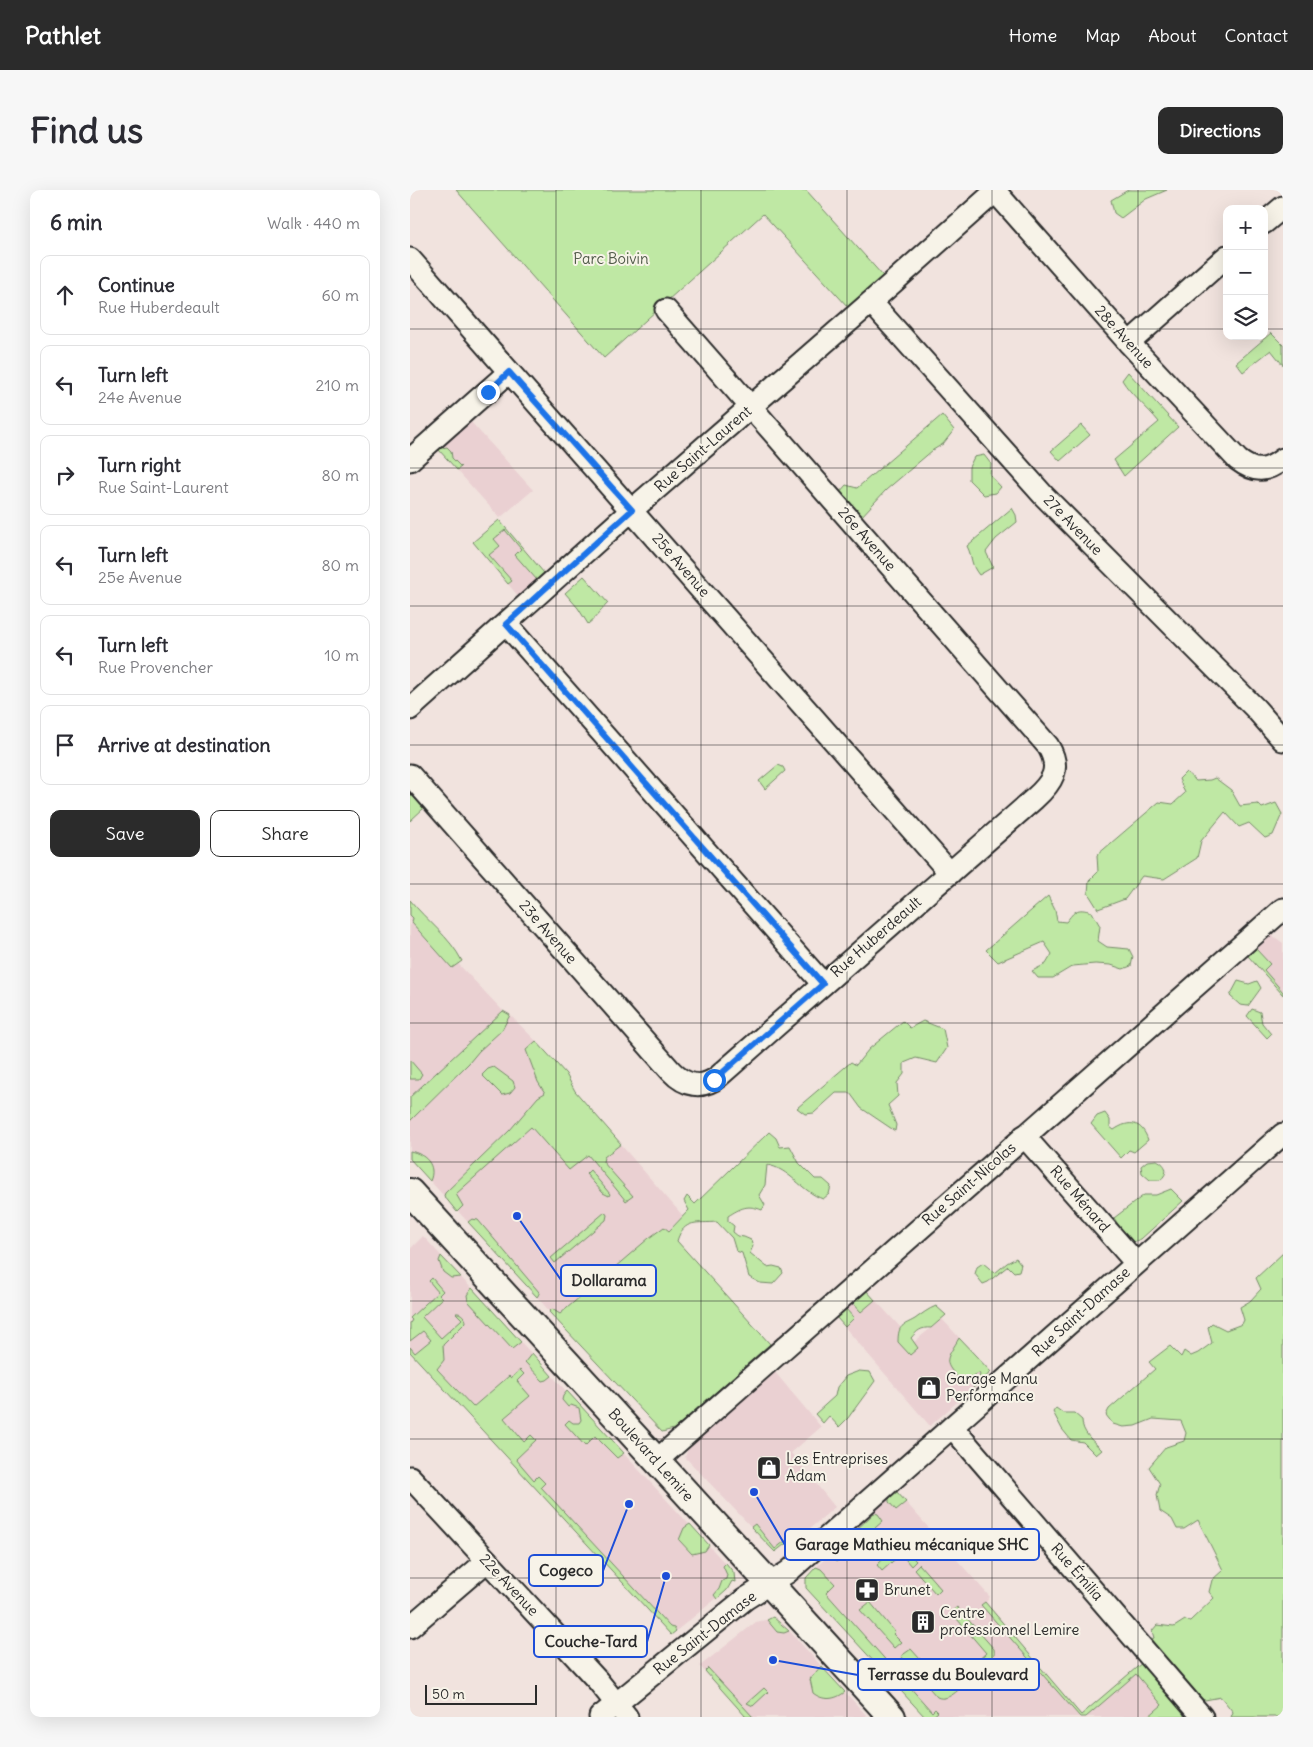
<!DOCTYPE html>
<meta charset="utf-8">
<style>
body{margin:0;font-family:Delius,sans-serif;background:#f7f7f7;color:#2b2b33}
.controls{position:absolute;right:15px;top:15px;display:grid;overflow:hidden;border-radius:10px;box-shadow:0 5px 20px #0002}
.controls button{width:45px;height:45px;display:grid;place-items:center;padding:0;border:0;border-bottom:1px solid #e1e1e2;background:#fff;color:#2b2b33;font:25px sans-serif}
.scale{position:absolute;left:15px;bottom:12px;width:112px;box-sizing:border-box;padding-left:5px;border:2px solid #2b2b2b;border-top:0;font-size:14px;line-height:18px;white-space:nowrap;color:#2b2b2b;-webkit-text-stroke:4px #f7f3e8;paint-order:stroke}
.stop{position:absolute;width:15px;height:15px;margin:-11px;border:4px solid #1a73e8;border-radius:50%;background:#fff}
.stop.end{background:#1a73e8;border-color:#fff;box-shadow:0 1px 5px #0008}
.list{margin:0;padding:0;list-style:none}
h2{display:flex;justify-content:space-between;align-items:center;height:65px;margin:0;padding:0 20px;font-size:21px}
h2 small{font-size:16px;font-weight:400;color:#7c7c81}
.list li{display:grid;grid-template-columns:32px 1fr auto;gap:15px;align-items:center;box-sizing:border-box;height:80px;margin:0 10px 10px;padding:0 10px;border:1px solid #e1e1e2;border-radius:10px}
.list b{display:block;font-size:19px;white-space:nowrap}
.list p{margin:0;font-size:16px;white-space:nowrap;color:#7c7c81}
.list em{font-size:16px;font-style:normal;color:#7c7c81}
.actions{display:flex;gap:10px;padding:15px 20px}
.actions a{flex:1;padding:11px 0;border:1px solid #2b2b2b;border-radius:10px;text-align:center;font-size:18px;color:#2b2b2b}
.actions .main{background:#2b2b2b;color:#fff}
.icon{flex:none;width:28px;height:28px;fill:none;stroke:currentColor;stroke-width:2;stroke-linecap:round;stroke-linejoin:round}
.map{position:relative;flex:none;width:873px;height:1527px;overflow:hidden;border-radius:10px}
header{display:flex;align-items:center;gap:30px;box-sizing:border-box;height:70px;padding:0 25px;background:#2b2b2b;color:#fff}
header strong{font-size:24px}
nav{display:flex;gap:28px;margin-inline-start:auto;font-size:18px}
.intro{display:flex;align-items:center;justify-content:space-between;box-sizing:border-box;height:120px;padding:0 30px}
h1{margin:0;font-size:35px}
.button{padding:12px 22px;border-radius:10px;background:#2b2b2b;color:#fff;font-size:18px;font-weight:700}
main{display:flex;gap:30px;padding:0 30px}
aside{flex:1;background:#fff;border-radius:10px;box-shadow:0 5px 20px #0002}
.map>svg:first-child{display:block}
.built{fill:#ead0d2}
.green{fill:#bfe8a4;stroke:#758a68}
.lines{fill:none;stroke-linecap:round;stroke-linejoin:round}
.minor-casing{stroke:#2b2b2b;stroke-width:25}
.major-casing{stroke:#2b2b2b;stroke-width:30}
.minor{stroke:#f7f3e8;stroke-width:21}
.major{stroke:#f7f3e8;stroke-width:26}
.route{stroke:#1a73e8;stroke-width:6}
.grid{fill:none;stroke:#2b2b2b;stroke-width:1;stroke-opacity:0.55}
.labels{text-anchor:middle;stroke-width:4;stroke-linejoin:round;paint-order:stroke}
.park-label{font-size:15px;fill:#505a49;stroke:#f7f3e8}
.street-label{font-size:15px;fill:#2b2b2b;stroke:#f7f3e8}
.poi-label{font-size:15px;fill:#2b2b2b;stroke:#f7f3e8;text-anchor:start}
.leader{fill:none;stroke:#1d4ed8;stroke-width:2}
.callout-dot{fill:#1d4ed8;stroke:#f7f3e8;stroke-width:2}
.callout{fill:#f7f3e8;stroke:#1d4ed8;stroke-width:2}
.callout-label{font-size:16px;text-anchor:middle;font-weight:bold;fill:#2b2b2b}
</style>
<header>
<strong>Pathlet</strong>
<nav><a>Home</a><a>Map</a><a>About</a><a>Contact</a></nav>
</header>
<div class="intro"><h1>Find us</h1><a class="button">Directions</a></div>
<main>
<aside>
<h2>6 min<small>Walk · 440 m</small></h2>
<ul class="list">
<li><svg class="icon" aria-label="ahead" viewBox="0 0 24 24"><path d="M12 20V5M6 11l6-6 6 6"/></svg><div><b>Continue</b><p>Rue Huberdeault</p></div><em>60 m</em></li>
<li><svg class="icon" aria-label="left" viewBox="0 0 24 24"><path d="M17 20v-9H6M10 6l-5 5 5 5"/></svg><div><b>Turn left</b><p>24e Avenue</p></div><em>210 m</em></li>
<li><svg class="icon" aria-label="right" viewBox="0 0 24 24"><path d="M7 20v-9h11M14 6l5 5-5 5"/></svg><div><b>Turn right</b><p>Rue Saint-Laurent</p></div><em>80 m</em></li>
<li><svg class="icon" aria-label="left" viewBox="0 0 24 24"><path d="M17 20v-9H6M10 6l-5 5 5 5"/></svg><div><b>Turn left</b><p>25e Avenue</p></div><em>80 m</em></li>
<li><svg class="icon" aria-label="left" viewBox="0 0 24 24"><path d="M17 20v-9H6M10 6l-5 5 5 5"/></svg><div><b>Turn left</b><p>Rue Provencher</p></div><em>10 m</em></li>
<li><svg class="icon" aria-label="arrive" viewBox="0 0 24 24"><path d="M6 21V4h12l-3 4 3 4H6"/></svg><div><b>Arrive at destination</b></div></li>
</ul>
<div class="actions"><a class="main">Save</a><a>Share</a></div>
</aside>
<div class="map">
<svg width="873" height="1527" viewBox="0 0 873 1527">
<rect width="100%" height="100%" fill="#f1e3de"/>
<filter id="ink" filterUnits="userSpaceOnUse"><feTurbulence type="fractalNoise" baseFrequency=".02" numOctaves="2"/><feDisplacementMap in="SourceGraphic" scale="10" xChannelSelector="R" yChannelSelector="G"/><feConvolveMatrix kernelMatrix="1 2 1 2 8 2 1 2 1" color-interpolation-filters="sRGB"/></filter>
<g filter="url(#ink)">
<g class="built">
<path d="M60 231 123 300 90 328 28 259Z"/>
<path d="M89 330 134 383 108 406 63 352Z"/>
<path d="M0 723 93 821 100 825 126 851 164 901 273 1026 258 1041 146 1128 0 969Z"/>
<path d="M862 745 873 753V805L838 766Z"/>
<path d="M13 1046 324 1383 325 1392H322L317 1400 261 1445 0 1162V1059Z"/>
<path d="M456 1100 504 1152 532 1129 581 1182 520 1236 426 1127Z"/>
<path d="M364 1181 411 1237 381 1263 425 1317 391 1346 379 1351 365 1362 275 1267 279 1256Z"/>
<path d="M486 1301 580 1407 576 1412 671 1525 723 1480 752 1515 738 1527H515L396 1398 395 1394 399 1384Z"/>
<path d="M363 1427 373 1434 456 1525 454 1527H336L290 1476 346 1432 360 1429Z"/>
</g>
<g class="green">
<path d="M46 0H396L473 86 438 117 353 24 194 168Z"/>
<path d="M718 0H757L736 9 711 28 704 23 701 10Z"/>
<path d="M861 143 873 155V175L861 160 833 182 826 173Z"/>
<path d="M718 182 768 237 714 286 704 270 749 232C737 217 721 205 712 190Z"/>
<path d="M532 225 544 240 533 254 523 260 476 300 450 328 429 303 436 295 447 298Z"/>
<path d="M671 235 680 245 650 271 641 261Z"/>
<path d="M30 257 32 258 37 257 41 261 42 268 51 277 47 280 28 259Z"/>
<path d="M574 265 581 274 580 285 591 297 586 303 574 305 559 290V277L564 267Z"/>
<path d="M602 318 606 325 607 332 586 349 576 362 583 377 569 385C560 374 563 368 557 356Z"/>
<path d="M89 330 134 383 127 390 105 365 111 359 95 340 84 349 90 356 79 365 102 391 98 394 63 352Z"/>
<path d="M174 386 198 413C191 420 186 428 178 434L168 418 155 403Z"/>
<path d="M368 575 373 577 375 581 355 599 349 591Z"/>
<path d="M776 582 786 591 800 590 805 588 821 600 830 616 848 614 852 618 866 613 872 624 863 645 855 648 839 633 829 637 815 622 791 651 787 668 754 689 732 686 715 709 688 719 678 703 679 691 688 682 687 665 749 612 763 614 775 603 769 589Z"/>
<path d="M0 603 14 618 0 631Z"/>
<path d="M638 706 645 720 647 731 656 732C665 721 666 717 682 722L690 736 688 751 697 757 719 759 723 767 721 776 713 779 701 775 685 774 663 776 643 788H628L622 781 636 774 642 764 634 752 588 772 576 760Z"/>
<path d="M0 710C16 730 40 747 52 771L42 778 2 733 3 728 0 725Z"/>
<path d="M846 759 860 774 854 780 873 802V805L838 766Z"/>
<path d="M828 791 839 794 847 791 851 798 838 816 830 815 820 806Z"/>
<path d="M842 819 850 822 852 833 861 844 857 848 837 826Z"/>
<path d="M93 821 100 825 92 840 69 861 59 873 0 931V907Z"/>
<path d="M493 831 500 838 513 831 533 839 537 858 527 873 506 868 494 873V884L487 893 488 906 478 915 486 935 485 941 451 918 440 903H426L404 923 395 924 387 918 441 872 446 875 459 859Z"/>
<path d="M126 851 156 884 165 901 211 954 194 967 193 972 223 1006 216 1011 178 965 159 980 121 937 46 1004 53 1016 47 1022 34 1006 35 1003 100 940 128 907 135 903 128 892 116 860Z"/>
<path d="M0 870 12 884 9 889H0Z"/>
<path d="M84 877 103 891 105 897 100 903 92 905 72 885 78 879Z"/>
<path d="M695 923 700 930V937L704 940C720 929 732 932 738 950L724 962 719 960 711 968 681 934 687 926Z"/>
<path d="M359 942 366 948 370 957 380 956 389 973 405 989H413L421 996 419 1004 413 1009C392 1002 379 978 357 975L355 995 349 1005 355 1015 352 1020C337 1014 331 1018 318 1026V1031L324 1036 323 1042 328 1046 334 1047 341 1050 343 1056 340 1063 357 1077 363 1076 371 1078 373 1083 363 1094 350 1093 339 1087 332 1063 326 1061 322 1048 307 1032C288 1034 274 1028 267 1051L360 1154 264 1239 252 1242 139 1122 142 1119 150 1124 239 1048 254 1037 259 1041 279 1020 274 1011 277 1006 285 1014Z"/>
<path d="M0 961C15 964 27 975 20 991L0 969Z"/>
<path d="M747 970C757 975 759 983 750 990H740L732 983 731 976 737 971Z"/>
<path d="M180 980 200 1004 199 1006 193 1003 176 984Z"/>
<path d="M761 999 773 1011 731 1049 723 1052 715 1045 704 1028 734 1005H746Z"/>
<path d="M195 1022 197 1025 196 1030 145 1073 141 1068Z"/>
<path d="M62 1029 68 1030 129 1102V1104L127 1107 58 1032Z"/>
<path d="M873 1063V1527H821L823 1522 811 1507 795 1510 791 1509 739 1450 744 1448 742 1441 747 1435 764 1437 775 1430 780 1431 804 1408 799 1402 802 1390 813 1380 788 1330 774 1339H767L762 1329 750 1321 747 1305 750 1294 739 1277 756 1257 774 1251 776 1243 771 1231 743 1229 725 1236 713 1237 703 1234 696 1225 699 1219 745 1179 739 1172 760 1156 771 1167 774 1161 781 1166 788 1163 802 1153 798 1137 802 1133 816 1140 832 1134 834 1130 830 1117 840 1111 851 1099 846 1088Z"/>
<path d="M31 1066 51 1087 41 1088 33 1082 29 1071Z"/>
<path d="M606 1068 611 1074 609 1081 604 1082 598 1076 578 1092 573 1094 565 1084 567 1077 573 1073 585 1083 597 1073Z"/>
<path d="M22 1088 33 1101 29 1105 32 1108 12 1127 31 1148 52 1129 46 1123C51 1122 56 1128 56 1132L33 1155 34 1170 27 1179 63 1217 99 1186 101 1188 110 1180 114 1184 107 1191 120 1206 94 1228 114 1252 121 1245 126 1250 106 1269 124 1290 128 1286 135 1293 131 1297 260 1437 264 1438 266 1441 261 1445 0 1162V1157L5 1163 21 1150 13 1141 0 1151V1133L2 1130 0 1128 28 1102 19 1091Z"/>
<path d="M62 1098 111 1152 102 1159 58 1111 57 1105Z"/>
<path d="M456 1100 465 1110 451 1122 442 1112Z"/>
<path d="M526 1116 536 1125 521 1138C511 1137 507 1141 501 1148L508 1158 500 1165 488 1152C488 1134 493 1136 505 1129 512 1124 518 1119 526 1116Z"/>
<path d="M435 1118 444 1128 435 1137 426 1127Z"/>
<path d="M549 1148 581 1182 563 1198 570 1185 569 1183 557 1189H550C530 1171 538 1168 549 1148Z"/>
<path d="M122 1163 142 1186 137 1190 133 1191 115 1172Z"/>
<path d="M449 1181 460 1182 465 1191 438 1228 429 1237 419 1226 413 1233 405 1224 425 1206 427 1197 436 1186Z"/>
<path d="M157 1201 214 1263 207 1268 185 1246 175 1256 155 1234 159 1230 163 1233H169L171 1230 169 1218 161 1215 158 1217 152 1210 153 1206Z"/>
<path d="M646 1218 653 1223H664L672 1230C672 1243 683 1251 692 1260L686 1265 673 1252 661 1250 652 1239 643 1222Z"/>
<path d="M486 1301 496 1312 486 1320 479 1312V1309Z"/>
<path d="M464 1323 468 1324 473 1331 426 1372 420 1365Z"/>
<path d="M280 1334 299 1355 295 1361 282 1364 269 1350 274 1338Z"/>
<path d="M345 1334 365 1359 390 1339 393 1344 379 1351 365 1362 341 1337Z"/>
<path d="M489 1357 495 1359 506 1371 501 1376 491 1364 472 1381 467 1375 484 1359Z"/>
<path d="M316 1373 324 1383 325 1392 322 1391 317 1400 307 1409 304 1405 309 1399 312 1391 316 1389 317 1385 313 1376Z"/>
<path d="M509 1374 531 1399 526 1404 504 1379Z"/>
<path d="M406 1377 411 1379 425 1394 416 1403 522 1522 525 1519 528 1522 522 1527H515L396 1398V1388Z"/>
<path d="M460 1412 485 1442 483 1444 491 1452 484 1458 450 1420Z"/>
<path d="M575 1412 671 1525 733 1472 774 1523V1527H738L752 1515 726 1484 676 1527H670L571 1415Z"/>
<path d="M547 1417 584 1459C586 1469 576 1474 570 1480L564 1474 576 1463 541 1422Z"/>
<path d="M363 1427 379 1441 374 1443 367 1442 357 1430Z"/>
<path d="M501 1459 536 1498 546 1490 549 1493 558 1485 561 1488C553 1495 539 1513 527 1507L491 1466Z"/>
<path d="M411 1476 435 1502C425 1510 413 1511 403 1503L400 1489Z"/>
<path d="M298 1478 343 1527H336L295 1481Z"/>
<path d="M354 1498 358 1502 343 1516 337 1513Z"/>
</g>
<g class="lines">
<defs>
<g id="minor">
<path d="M584 0 719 153 828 270C845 283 856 282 873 269"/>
<path d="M854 33 873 17"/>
<path d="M0 69 540 683"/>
<path d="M461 112 634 306 845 518 873 550"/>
<path d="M719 153 817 66"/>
<path d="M0 270 99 182"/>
<path d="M96 434 413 794"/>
<path d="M0 519 222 320 461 112 587 0"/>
<path d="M0 585 261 881C275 896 292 900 309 886L624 609C642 593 652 579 638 556L256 120"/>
<path d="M614 946 726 1073"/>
<path d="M542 1237 792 1527"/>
<path d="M246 1271 873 719"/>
<path d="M0 1287 188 1491 217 1527"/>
<path d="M0 1437 77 1371"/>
<path d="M190 1527 335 1409 378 1382 873 944"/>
</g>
<path id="major" d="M0 1002 482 1527"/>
</defs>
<use href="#minor" class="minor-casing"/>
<use href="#major" class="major-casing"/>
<use href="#minor" class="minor"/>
<use href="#major" class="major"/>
</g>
</g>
<g class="lines" filter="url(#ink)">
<path class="route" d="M78 202 99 182 222 320 96 434 413 794 304 890"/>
</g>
<path class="grid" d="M146 0V1527M291 0V1527M437 0V1527M582 0V1527M728 0V1527M0 139H817M854 139H873M0 278H873M0 416H873M0 555H873M0 694H873M0 833H873M0 972H873M0 1111H873M0 1249H873M0 1388H873"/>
<defs>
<symbol id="shop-square" viewBox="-11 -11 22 22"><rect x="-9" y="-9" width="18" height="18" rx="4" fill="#2b2b2b" stroke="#f7f3e8"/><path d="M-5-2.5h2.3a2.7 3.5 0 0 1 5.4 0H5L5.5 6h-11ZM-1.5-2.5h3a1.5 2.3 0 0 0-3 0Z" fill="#fff"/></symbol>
<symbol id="pharmacy-square" viewBox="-11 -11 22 22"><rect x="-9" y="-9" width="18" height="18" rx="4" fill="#2b2b2b" stroke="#f7f3e8"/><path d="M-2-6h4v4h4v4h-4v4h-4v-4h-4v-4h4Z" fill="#fff"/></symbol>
<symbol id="building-square" viewBox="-11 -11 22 22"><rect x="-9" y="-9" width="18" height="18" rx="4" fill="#2b2b2b" stroke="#f7f3e8"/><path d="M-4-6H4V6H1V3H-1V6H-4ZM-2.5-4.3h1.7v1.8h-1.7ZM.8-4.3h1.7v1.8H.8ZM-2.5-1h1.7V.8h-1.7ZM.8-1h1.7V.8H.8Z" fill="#fff"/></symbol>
</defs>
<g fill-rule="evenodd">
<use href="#shop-square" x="505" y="1184" width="28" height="28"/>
<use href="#shop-square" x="345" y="1264" width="28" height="28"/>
<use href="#pharmacy-square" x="443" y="1386" width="28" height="28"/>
<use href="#building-square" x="499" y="1418" width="28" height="28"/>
</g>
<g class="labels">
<g class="park-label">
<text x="201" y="74">Parc Boivin</text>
</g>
<g class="street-label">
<text transform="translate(714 147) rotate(48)" y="5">28e Avenue</text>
<text transform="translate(293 259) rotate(-41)" y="5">Rue Saint-Laurent</text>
<text transform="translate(663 335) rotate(46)" y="5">27e Avenue</text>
<text transform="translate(457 349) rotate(49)" y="5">26e Avenue</text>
<text transform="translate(271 375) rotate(49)" y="5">25e Avenue</text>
<text transform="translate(138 742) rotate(49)" y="5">23e Avenue</text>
<text transform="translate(466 747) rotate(-41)" y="5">Rue Huberdeault</text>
<text transform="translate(559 994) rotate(-41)" y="5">Rue Saint-Nicolas</text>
<text transform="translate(670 1009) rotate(49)" y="5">Rue Ménard</text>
<text transform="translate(671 1122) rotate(-42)" y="5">Rue Saint-Damase</text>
<text transform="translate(241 1265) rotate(48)" y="5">Boulevard Lemire</text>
<text transform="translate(667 1382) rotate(49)" y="5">Rue Émilia</text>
<text transform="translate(99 1395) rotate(47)" y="5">22e Avenue</text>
<text transform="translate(295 1443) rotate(-38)" y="5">Rue Saint-Damase</text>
</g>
<g class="poi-label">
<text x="536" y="1194">Garage Manu<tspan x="536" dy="17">Performance</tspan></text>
<text x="376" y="1274">Les Entreprises<tspan x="376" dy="17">Adam</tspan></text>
<text x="474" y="1405">Brunet</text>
<text x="530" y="1428">Centre<tspan x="530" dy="17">professionnel Lemire</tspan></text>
</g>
</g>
<path class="leader" d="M107 1026L151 1090M344 1302L375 1355M219 1314L193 1381M256 1386L237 1452M363 1470L448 1485"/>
<g class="callout-dot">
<circle cx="107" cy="1026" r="5"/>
<circle cx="344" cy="1302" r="5"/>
<circle cx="219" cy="1314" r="5"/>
<circle cx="256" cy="1386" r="5"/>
<circle cx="363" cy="1470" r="5"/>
</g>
<g class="callout">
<rect x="151" y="1075" width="95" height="31" rx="5"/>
<rect x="375" y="1339" width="254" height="31" rx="5"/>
<rect x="119" y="1365" width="74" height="31" rx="5"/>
<rect x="124" y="1436" width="113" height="31" rx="5"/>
<rect x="448" y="1469" width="181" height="31" rx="5"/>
</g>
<g class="callout-label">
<text x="199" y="1096">Dollarama</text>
<text x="502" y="1360">Garage Mathieu mécanique SHC</text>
<text x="156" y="1386">Cogeco</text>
<text x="181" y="1457">Couche-Tard</text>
<text x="538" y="1490">Terrasse du Boulevard</text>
</g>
</svg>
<div class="controls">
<button>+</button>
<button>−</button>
<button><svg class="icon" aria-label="layers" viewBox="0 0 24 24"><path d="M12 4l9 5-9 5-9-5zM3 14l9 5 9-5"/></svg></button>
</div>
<div class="scale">50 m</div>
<div class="stop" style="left:304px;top:890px"></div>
<div class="stop end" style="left:78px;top:202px"></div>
</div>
</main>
